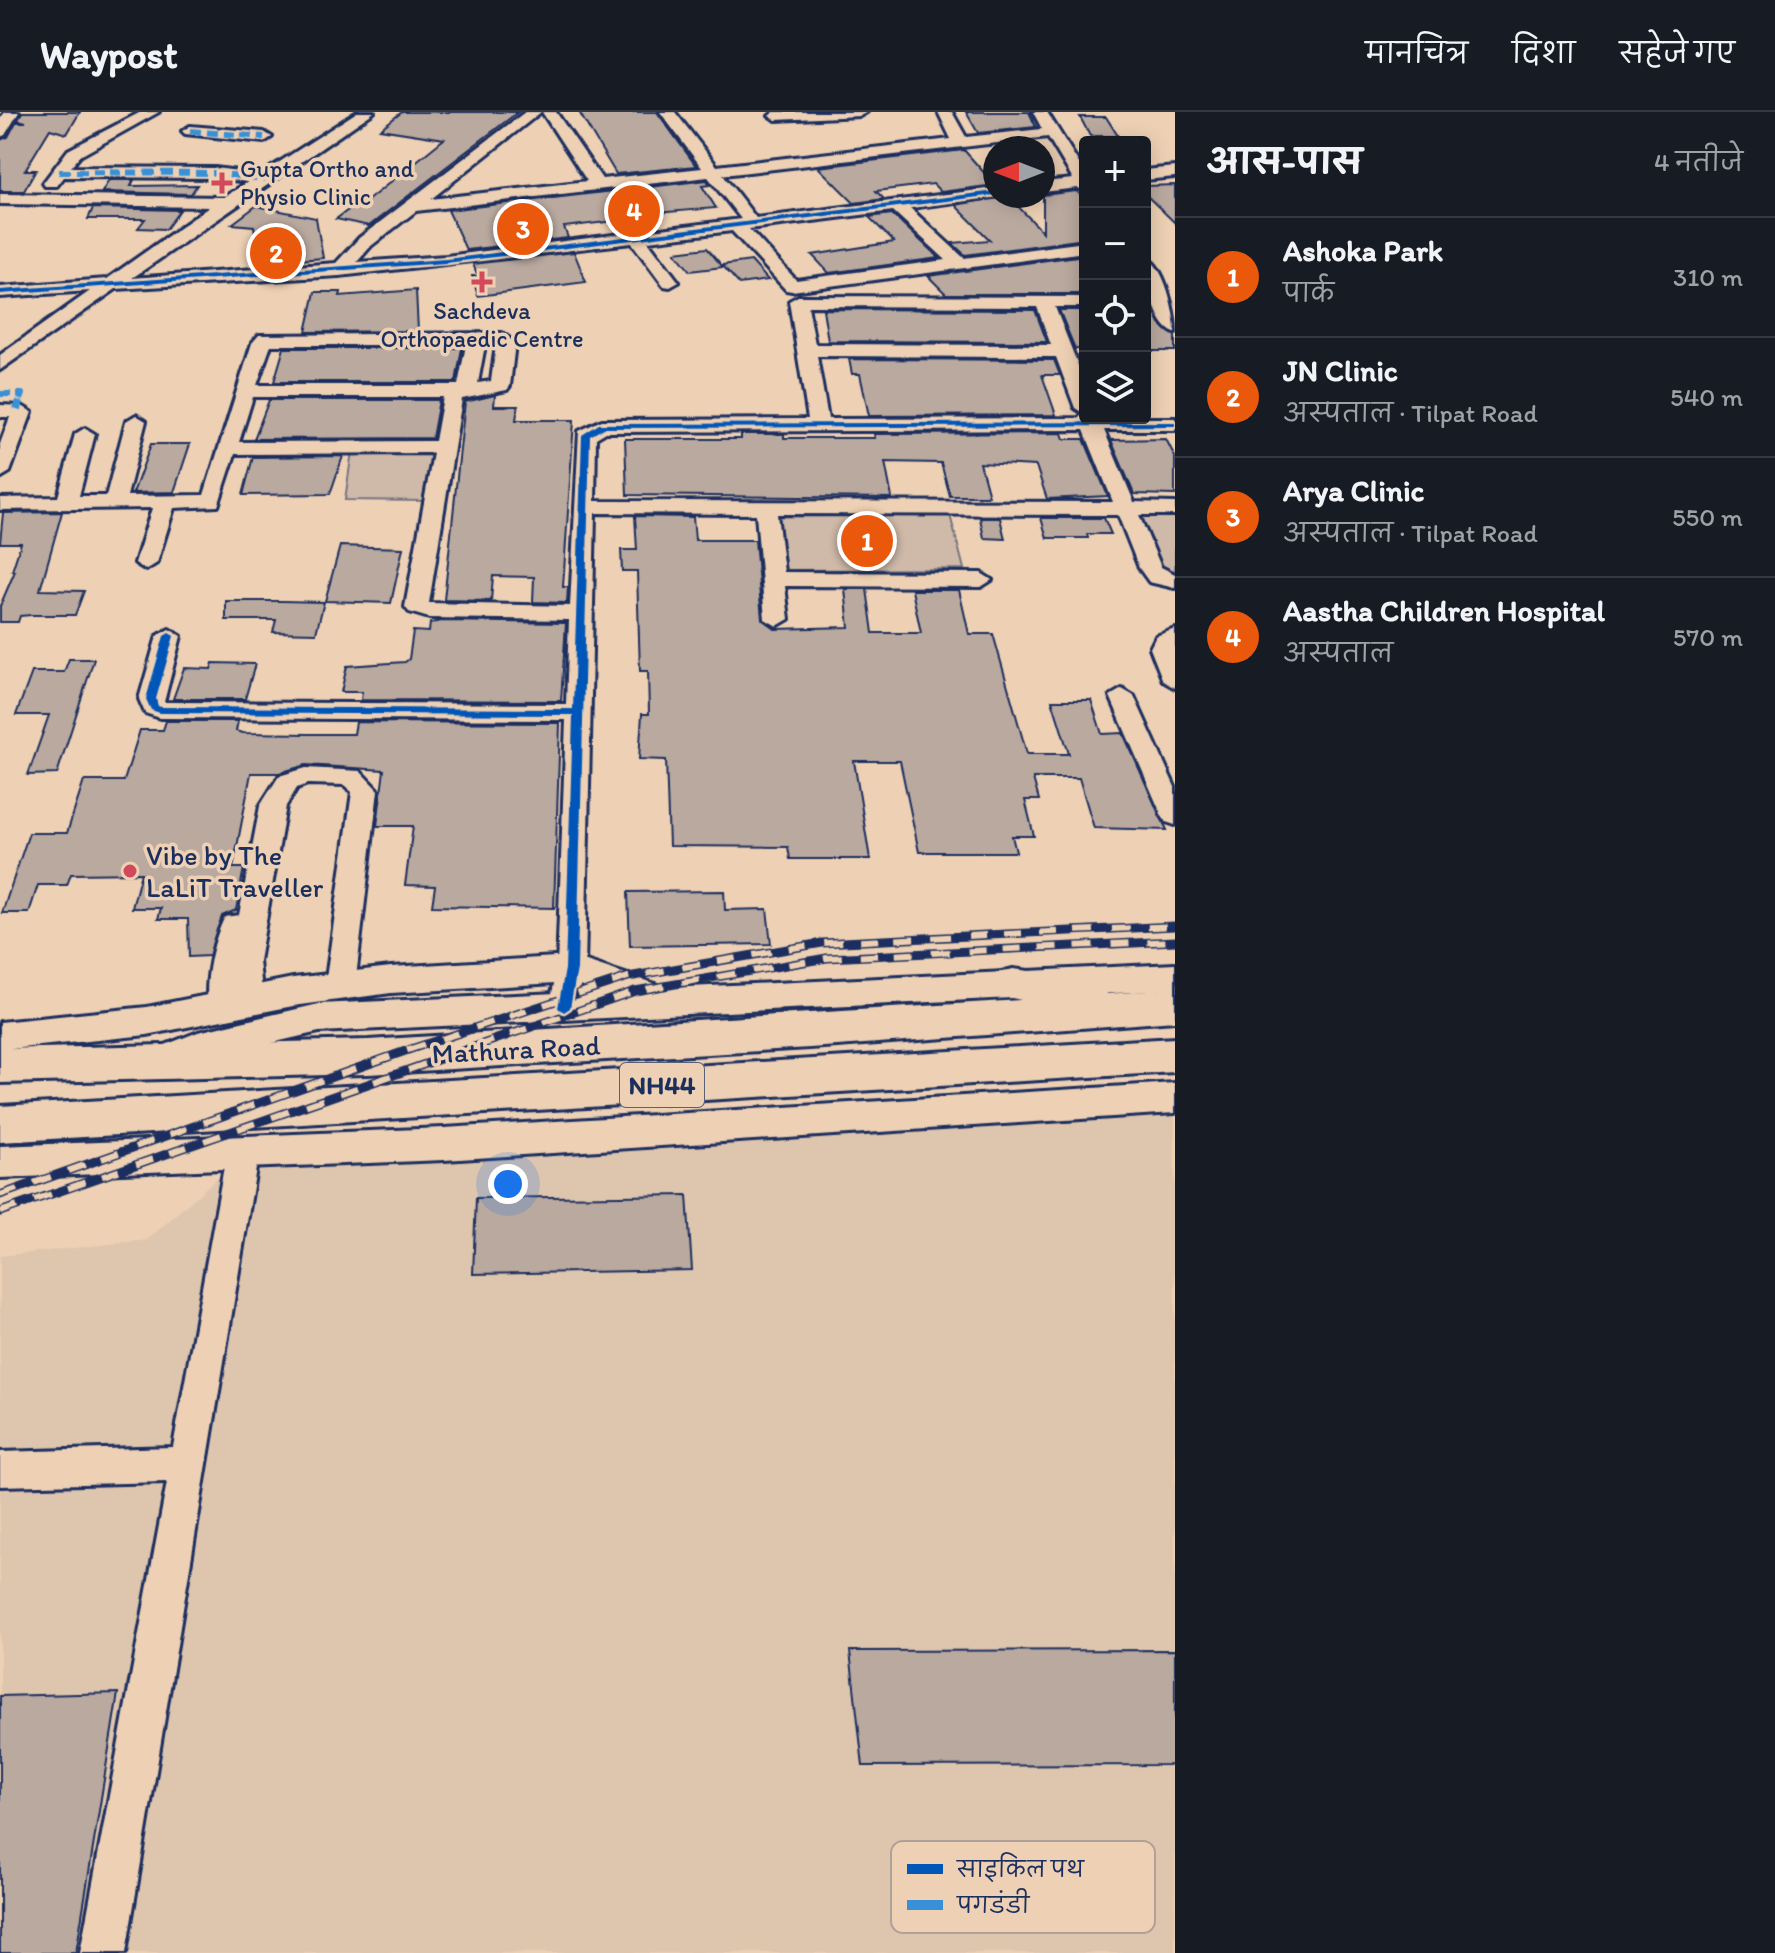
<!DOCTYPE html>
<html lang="hi">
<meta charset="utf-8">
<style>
body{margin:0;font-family:Itim,"Playpen Sans Deva",sans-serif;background:#20242c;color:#f1f3f6}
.controls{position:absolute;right:24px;top:24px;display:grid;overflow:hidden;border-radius:8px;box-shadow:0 4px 20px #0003}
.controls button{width:72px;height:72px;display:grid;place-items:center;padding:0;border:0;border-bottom:2px solid #363941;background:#171b24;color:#f1f3f6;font:40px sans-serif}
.compass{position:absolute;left:983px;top:24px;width:72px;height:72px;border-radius:50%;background:#171b24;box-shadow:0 4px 20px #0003;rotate:270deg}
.you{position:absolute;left:508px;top:1072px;width:28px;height:28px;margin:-20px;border:6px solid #fff;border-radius:50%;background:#1a73e8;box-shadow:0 0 0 12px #1a73e833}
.badge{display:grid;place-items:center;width:52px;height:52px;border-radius:50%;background:#ea580c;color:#fff;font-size:26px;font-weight:700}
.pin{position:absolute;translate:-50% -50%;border:4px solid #fff;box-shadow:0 2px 8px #0006}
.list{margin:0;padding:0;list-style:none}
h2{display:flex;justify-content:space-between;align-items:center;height:104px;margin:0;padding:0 32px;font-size:34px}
h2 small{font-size:26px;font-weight:400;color:#9ea1a6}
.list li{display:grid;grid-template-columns:52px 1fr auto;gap:24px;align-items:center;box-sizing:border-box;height:120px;padding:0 32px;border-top:2px solid #363941}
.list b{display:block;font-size:30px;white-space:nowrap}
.list p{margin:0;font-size:26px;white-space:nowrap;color:#9ea1a6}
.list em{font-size:26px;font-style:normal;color:#9ea1a6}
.icon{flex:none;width:44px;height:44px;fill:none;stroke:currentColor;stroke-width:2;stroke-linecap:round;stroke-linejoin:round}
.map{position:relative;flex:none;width:1175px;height:1841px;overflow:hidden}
header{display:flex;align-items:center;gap:48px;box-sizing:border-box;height:112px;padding:0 40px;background:#171b24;border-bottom:2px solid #363941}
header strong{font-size:38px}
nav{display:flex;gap:44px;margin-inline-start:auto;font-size:28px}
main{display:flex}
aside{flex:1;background:#171b24}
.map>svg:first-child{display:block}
.built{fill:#dec5ae}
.green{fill:#cfb9a8;stroke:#757483;stroke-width:2}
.building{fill:#baa99f;stroke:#1b2f5e;stroke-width:2}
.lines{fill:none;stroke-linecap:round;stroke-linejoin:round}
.minor-casing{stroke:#1b2f5e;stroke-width:6}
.major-casing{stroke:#1b2f5e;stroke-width:6}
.highway-casing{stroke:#1b2f5e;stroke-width:6}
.minor{fill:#eed1b4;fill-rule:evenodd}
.major{fill:#eed1b4;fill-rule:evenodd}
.highway{fill:#eed1b4;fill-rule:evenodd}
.rail-casing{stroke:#1b2f5e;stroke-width:9}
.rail{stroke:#eed1b4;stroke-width:6;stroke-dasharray:18;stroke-linecap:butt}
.quiet-far1{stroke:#3891d7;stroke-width:6;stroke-dasharray:11 6;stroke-linecap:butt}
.quiet{stroke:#3891d7;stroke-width:8;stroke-dasharray:15 8;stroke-linecap:butt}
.cycleway-casing{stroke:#eed1b4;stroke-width:5}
.cycleway{fill:#0057b8;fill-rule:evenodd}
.poi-dot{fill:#d1495b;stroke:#eed1b4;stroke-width:3}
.labels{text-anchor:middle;stroke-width:7;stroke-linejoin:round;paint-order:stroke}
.far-poi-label{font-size:24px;fill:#1b2f5e;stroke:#eed1b4;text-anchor:start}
.shield{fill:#eed1b4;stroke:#5a6078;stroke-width:2}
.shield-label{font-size:26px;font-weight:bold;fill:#1b2f5e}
.poi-label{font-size:28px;fill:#1b2f5e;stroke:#eed1b4;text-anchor:start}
.street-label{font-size:28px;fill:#1b2f5e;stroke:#eed1b4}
.key{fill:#eed1b4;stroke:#afa09a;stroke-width:2}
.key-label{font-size:22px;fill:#1b2f5e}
</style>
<header>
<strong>Waypost</strong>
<nav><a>मानचित्र</a><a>दिशा</a><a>सहेजे गए</a></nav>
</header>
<main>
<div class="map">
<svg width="1175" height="1841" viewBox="0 0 1175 1841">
<rect width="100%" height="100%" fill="#eed1b4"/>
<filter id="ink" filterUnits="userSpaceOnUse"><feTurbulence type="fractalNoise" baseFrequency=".0125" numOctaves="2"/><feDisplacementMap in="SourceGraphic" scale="16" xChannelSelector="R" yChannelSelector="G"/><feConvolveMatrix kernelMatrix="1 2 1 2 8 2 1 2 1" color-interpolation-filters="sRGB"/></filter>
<g filter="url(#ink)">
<path class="built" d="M1175 975V1841H0V1144L147 1128 217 1066 442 1025Z"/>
<g class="green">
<path d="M352 339 434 340 428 389 345 388Z"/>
<path d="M949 399 964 457 780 458 772 402Z"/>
<path d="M1140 402H1175V464H1166Z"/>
</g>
<g class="building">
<path d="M22 0H80L67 22 50 17 25 58H36L24 79H0V28L8 25 16 10H26L18 8Z"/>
<path d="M402 0H518L369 114 336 107 362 88 367 89 444 27 380 17Z"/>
<path d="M579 0H657L696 54 616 62Z"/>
<path d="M966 0H1029L1036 15 978 21Z"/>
<path d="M1080 5H1106L1118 24H1090Z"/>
<path d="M964 38 995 73 941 80 933 72 876 79 884 87 854 91 818 55Z"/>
<path d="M109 68H134L131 74 197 73 191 82 102 80Z"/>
<path d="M707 68 710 73 702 74 716 96 644 102 625 78Z"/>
<path d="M1175 73V111L1145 82V74Z"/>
<path d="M613 79 624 108 564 115 568 126 466 138 448 98Z"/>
<path d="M1076 79 1085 86V127L965 143 952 131 990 128 955 93 1008 84 1043 120V83Z"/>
<path d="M256 94 316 106 323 146 260 151 254 114 232 112Z"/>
<path d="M93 96 180 98 166 117 138 116 145 107H88Z"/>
<path d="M892 102 939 146 829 161 812 143 894 130 869 105Z"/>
<path d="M707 136 723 155 690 159 675 140Z"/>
<path d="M574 140 586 170 478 184 472 164H478L473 152Z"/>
<path d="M1085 143V182H946L928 164Z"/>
<path d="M751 149 768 168 739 172 722 153Z"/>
<path d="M416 178 418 219 306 220 315 180H341L340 184Z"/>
<path d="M1145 193H1151L1160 212 1175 224V239H1145Z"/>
<path d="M823 197 1035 198 1047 230 828 229Z"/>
<path d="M1059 198H1085V237H1075Z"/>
<path d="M284 236H462L456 270H274Z"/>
<path d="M849 247 1054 248 1060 263H1042L1056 303 869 304 860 262H852Z"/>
<path d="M495 283 494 294H518L516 308H574L563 475H568L567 491 533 490 534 465 493 464 491 489 444 488 465 290Z"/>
<path d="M269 288H439L432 326 254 327Z"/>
<path d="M1062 321 1064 327H1084L1108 384 1047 387 1036 354 980 351 989 384H950L941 351 885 350 892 386 627 383 625 327H741V322H784V326H875L874 322Z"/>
<path d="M1166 327 1175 345V383L1134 382 1111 328Z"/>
<path d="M151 332H190L174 380 133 381Z"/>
<path d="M343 344 330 382 243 383 253 345Z"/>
<path d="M62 400 40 478 84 479 75 503H31L20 504 18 510H0V494L15 459H12L21 431H0L3 401Z"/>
<path d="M635 404 693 405 695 428H755L762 507 775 517 849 515 845 477H867L873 521H921L912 478H959L969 522H993L1027 642H1069L1052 588H1091L1102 622 1123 621 1167 718 1094 716 1079 666H1033L1039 688H1025L1034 724H1012L1016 740H919L900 649H854L870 747H790L788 735 669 734 666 648 639 647 642 602H649L648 559H640L637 459H622L621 438H637Z"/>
<path d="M980 406H1000L1005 427 984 426Z"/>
<path d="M1041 406H1104L1111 422H1087L1088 426H1047Z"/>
<path d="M340 434 403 436 391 491 325 489Z"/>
<path d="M226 489H282L324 490 316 521 273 520 276 508H226Z"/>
<path d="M442 509 566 511 561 589 361 588 362 580H341L347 554 405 550 409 547 413 519 429 520 430 511Z"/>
<path d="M69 547H94L57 662 28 663 49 603H16L32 560H64Z"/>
<path d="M213 551 255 552 245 587H173L184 556 211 557Z"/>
<path d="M166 609H238L236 619 242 621 308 622H354L356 610 560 611 554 796 432 794 435 774 405 773 413 714H377L384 658 306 653 279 661H251L233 756H244L236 798 222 804 209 844 189 845 188 807H158L161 796H132L141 761 71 762 67 773H38L29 801H2L29 721H67L84 669H124L140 618H163Z"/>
<path d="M724 779 725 798 767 797 771 832 630 834 628 780Z"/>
<path d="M687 1083 692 1158 473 1162 476 1086Z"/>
<path d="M1175 1538V1653L863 1654 850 1539Z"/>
<path d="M118 1581 76 1841H0V1584Z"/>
</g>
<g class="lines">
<defs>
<g id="minor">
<path d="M5 0H19L5 23 0 25V7Z"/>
<path d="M141 0H159L80 44 71 55 215 56 261 62 357 0H374L132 166 336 151 359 126 525 0H541L431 87 587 69 542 0H556L602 67 702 56 660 0H675L717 54 951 27 938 0H952L966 25 1042 17 1033 0H1047L1085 61V79L1078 76 1043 80V70L1073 67 1048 25 723 63 756 106 995 76V84H1001L910 96 964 146 1085 130V140L792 179 786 178 732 119 648 129 679 170 670 175 664 174 632 131 339 164 116 177 0 258V243L90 179 0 185V175L107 167 209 95 0 92V82L224 85 248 70 215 66 64 65 57 74H45L43 71 68 38ZM708 65 741 107 446 144 357 150 371 134 416 99ZM893 99 946 148 796 168 749 117Z"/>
<path d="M774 0H867L860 4 776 8 769 4Z"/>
<path d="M190 14 264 20 272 25 264 30 185 22 182 19Z"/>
<path d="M1175 55V65L1145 68V58Z"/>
<path d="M1145 146C1165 151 1175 202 1175 221 1155 216 1145 164 1145 146Z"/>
<path d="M798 184 1085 185V195H1055L1085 271V306H1175V318H1104L1134 390 1175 391V403H1139L1161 455 1175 462V476L1149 470 1139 456 1118 403 777 402 784 460 981 461 992 468 981 475 785 474 789 507 777 514 765 507 756 402 595 401 585 857 574 904 564 907 554 904 549 896 557 857 566 608 160 606 145 601 139 587 157 524 169 517 181 524 164 590 566 592 569 508 429 506 409 500 405 495 433 341 235 342 218 394 174 396 157 451 146 458 135 451 152 396 0 398V386L58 385 75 322 85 316 95 322 79 384H106L126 309 136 303 146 309 127 384 204 383 252 231 259 223 502 221 515 231 510 274 507 278 462 287 429 491 570 494 579 319 602 308 808 307 789 189ZM808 194 1037 195 1051 233 815 232ZM271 233H466L458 273H257ZM485 233H496L491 269 478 271ZM817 244 1056 245 1075 296 1083 301 1079 306 828 307ZM253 285H443L435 329 239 330ZM1084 318 1113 390 595 389 596 326 606 320Z"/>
<path d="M0 293 22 294 32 300 10 360 0 366V332L10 305H0Z"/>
<path d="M1175 517V576L1163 569 1150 536 1156 524Z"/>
<path d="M1122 577 1134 584 1175 675V713L1166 710 1162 704 1110 584Z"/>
<path d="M306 656 360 659 378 678 355 874 350 881 340 885 330 881 325 874 352 680 344 673 308 672 297 676 286 694 259 849 263 890 258 898 248 901 237 896 232 904 222 907 212 904C200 883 213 826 225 805L239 803 260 694 279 664Z"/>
<path d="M243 1025 254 1029 259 1038 126 1841H80L167 1370 0 1374V1340L173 1335 227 1038 232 1029Z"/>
</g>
<g id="major">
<path d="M571 844 668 876 1175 852V878L319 920 219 943 159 966 145 961 140 951 145 941 198 920 319 892 599 879 571 870 391 881 293 894 147 923 0 938V910L147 895 293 866 391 855Z"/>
<path d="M1175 971V1001L444 1048 0 1066V1034L444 1016Z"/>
</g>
<g id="highway">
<path d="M1013 857 1102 868 1107 882 1175 877V909L810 936 368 962 0 971V937L368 928 1021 888 998 883 992 872 998 861Z"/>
<path d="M1175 926V960L0 1030V994Z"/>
</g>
</defs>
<use href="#minor" class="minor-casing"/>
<use href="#major" class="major-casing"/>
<use href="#highway" class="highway-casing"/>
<use href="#minor" class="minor"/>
<use href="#major" class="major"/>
<use href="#highway" class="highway"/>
<defs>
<g id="rail">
<path d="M0 1083 411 937 628 865 822 831 1175 814"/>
<path d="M0 1100 635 879 827 846 1175 829"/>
</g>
</defs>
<use href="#rail" class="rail-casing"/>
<use href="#rail" class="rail"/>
<g class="quiet-far1">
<path d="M190 19 264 25"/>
<path d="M59 60 215 61 265 67"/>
<path d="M0 282H22L19 291"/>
</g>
<path class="quiet" d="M17 298 20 289"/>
<defs>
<g id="cycleway">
<path d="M995 79V83L446 151 0 182V178L446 147Z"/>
<path d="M1175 310V314L604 316 590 324 577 857 570 896 564 900 558 896 565 857 573 603 160 601 151 598 146 587 164 524 169 521 174 524 156 587 158 594 161 595 573 597 582 323 599 312Z"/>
</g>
</defs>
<use href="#cycleway" class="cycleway-casing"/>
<use href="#cycleway" class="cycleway"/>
</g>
</g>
<g class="poi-dot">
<path d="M218 59h8v8h8v8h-8v8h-8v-8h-8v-8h8z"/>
<path d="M478 158h8v8h8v8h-8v8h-8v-8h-8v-8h8z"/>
<circle cx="130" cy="759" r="8"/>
</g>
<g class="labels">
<g class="far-poi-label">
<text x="240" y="65">Gupta Ortho and<tspan x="240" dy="28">Physio Clinic</tspan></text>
<text x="482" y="207" text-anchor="middle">Sachdeva<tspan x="482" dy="28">Orthopaedic Centre</tspan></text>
</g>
<rect class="shield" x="620" y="951" width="84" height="44" rx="6"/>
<g class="shield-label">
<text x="662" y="982">NH44</text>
</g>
<g class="poi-label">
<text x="146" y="753">Vibe by The<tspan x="146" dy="32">LaLiT Traveller</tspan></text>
</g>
<g class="street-label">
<text transform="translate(516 937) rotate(-3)" y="10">Mathura Road</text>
</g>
</g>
<rect x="891" y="1729" width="264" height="92" rx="12" class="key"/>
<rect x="907" y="1752" width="36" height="10" fill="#0057b8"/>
<rect x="907" y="1788" width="36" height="10" fill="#3891d7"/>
<g class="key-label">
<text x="957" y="1765">साइकिल पथ</text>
<text x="957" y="1801">पगडंडी</text>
</g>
</svg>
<div class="controls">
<button>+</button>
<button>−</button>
<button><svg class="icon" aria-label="locate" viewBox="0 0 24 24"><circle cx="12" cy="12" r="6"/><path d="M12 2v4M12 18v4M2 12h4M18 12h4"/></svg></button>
<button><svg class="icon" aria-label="layers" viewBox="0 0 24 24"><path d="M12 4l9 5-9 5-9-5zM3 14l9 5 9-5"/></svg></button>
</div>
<svg class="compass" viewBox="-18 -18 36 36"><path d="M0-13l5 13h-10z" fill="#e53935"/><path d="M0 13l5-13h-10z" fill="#9ea1a6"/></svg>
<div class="you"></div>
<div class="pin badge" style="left:867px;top:429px">1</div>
<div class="pin badge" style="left:276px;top:141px">2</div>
<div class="pin badge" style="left:523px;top:117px">3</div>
<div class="pin badge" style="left:634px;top:99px">4</div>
</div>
<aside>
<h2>आस-पास<small>4 नतीजे</small></h2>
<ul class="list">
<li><span class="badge">1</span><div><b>Ashoka Park</b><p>पार्क</p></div><em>310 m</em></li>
<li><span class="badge">2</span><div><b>JN Clinic</b><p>अस्पताल · Tilpat Road</p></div><em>540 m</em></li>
<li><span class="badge">3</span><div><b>Arya Clinic</b><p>अस्पताल · Tilpat Road</p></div><em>550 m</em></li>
<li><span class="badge">4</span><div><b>Aastha Children Hospital</b><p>अस्पताल</p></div><em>570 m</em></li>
</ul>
</aside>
</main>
